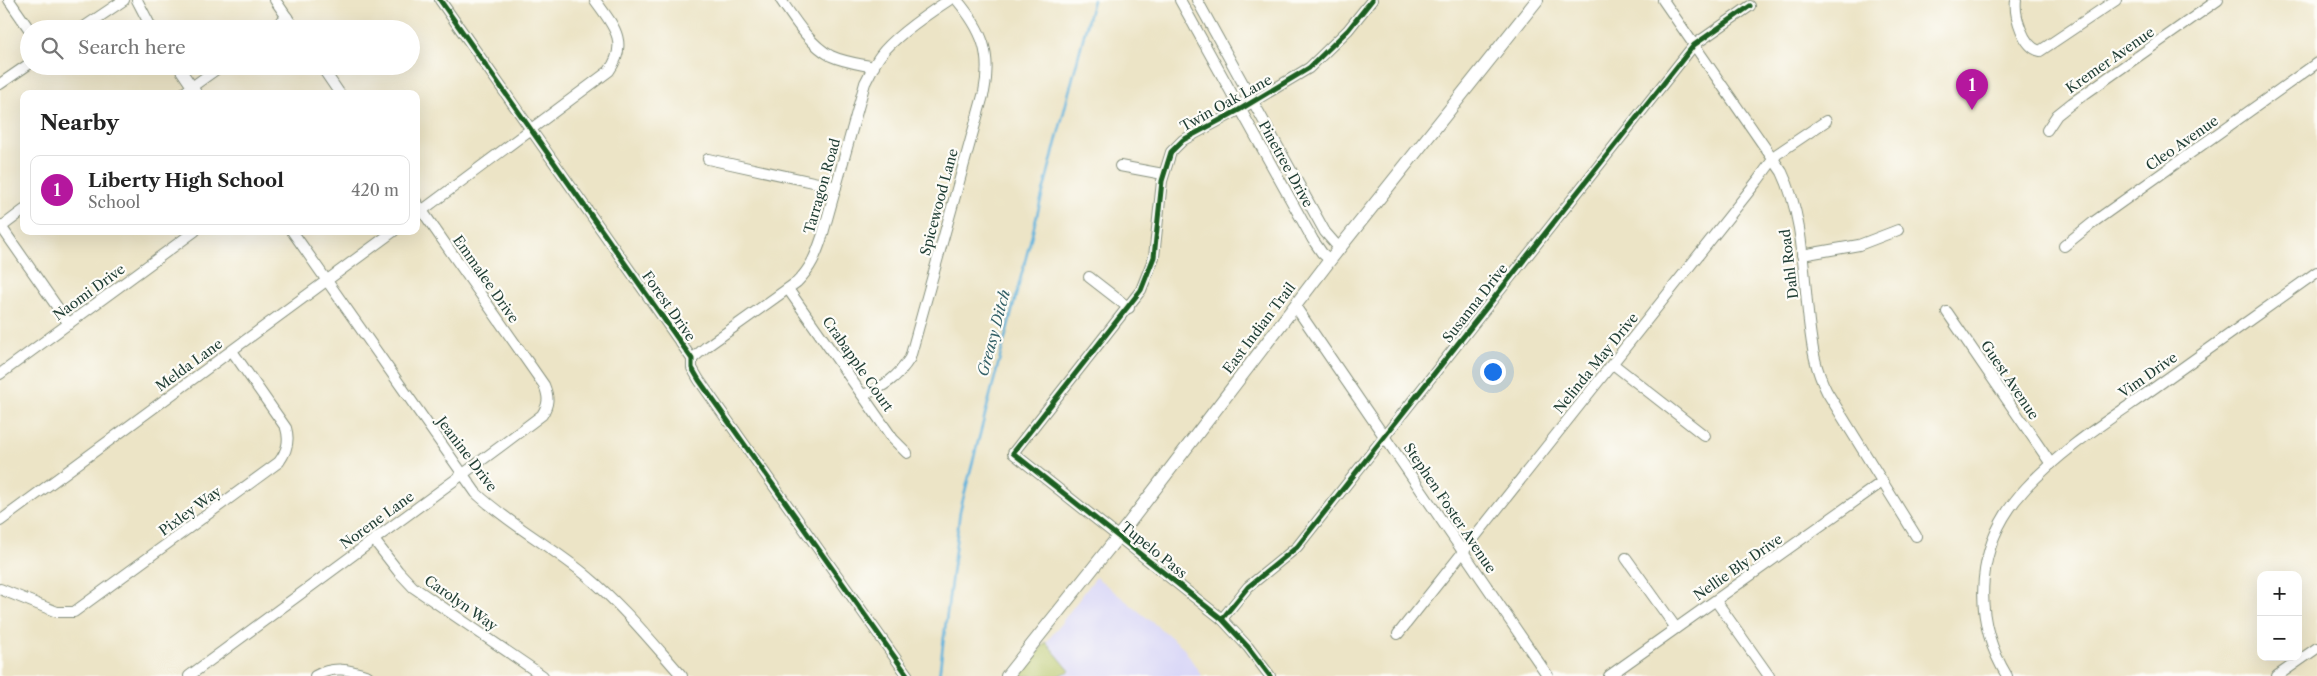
<!DOCTYPE html>
<meta charset="utf-8">
<style>
body{margin:0;font-family:"Libre Caslon Text",serif;background:#f2f2f2;color:#222}
.controls{position:absolute;right:15px;bottom:15px;display:grid;overflow:hidden;border-radius:10px;box-shadow:0 5px 20px #0002}
.controls button{width:45px;height:45px;display:grid;place-items:center;padding:0;border:0;border-bottom:1px solid #e0e0e0;background:#fff;color:#222;font:25px sans-serif}
.you{position:absolute;left:1492px;top:371px;width:18px;height:18px;margin:-12px;border:4px solid #fff;border-radius:50%;background:#1a73e8;box-shadow:0 0 0 8px #1a73e833}
.badge{display:grid;place-items:center;width:32px;height:32px;border-radius:50%;background:#b5179e;color:#fff;font-size:16px;font-weight:700}
.pin{position:absolute;translate:-50% -41px;filter:drop-shadow(0 1px 2px #0008)}
.pin::after{content:'';position:absolute;top:26px;width:18px;height:15px;background:inherit;clip-path:polygon(0 0,100% 0,50% 100%)}
.list{margin:0;padding:0;list-style:none}
h2{display:flex;justify-content:space-between;align-items:center;height:65px;margin:0;padding:0 20px;font-size:21px}
h2 small{font-size:16px;font-weight:400;color:#767676}
.list li{display:grid;grid-template-columns:32px 1fr auto;gap:15px;align-items:center;box-sizing:border-box;height:70px;margin:0 10px 10px;padding:0 10px;border:1px solid #e0e0e0;border-radius:10px}
.list b{display:block;font-size:19px;white-space:nowrap}
.list p{margin:0;font-size:16px;white-space:nowrap;color:#767676}
.list em{font-size:16px;font-style:normal;color:#767676}
.icon{flex:none;width:28px;height:28px;fill:none;stroke:currentColor;stroke-width:2;stroke-linecap:round;stroke-linejoin:round}
.map{position:relative;flex:none;width:2317px;height:676px;overflow:hidden}
.search{position:absolute;background:#fff;box-shadow:0 5px 20px #0002;left:20px;top:20px;width:400px;height:55px;display:flex;align-items:center;gap:12px;box-sizing:border-box;padding:0 18px;border-radius:28px;color:#767676;font-size:19px}
.panel{position:absolute;background:#fff;box-shadow:0 5px 20px #0002;left:20px;top:90px;width:400px;height:145px;border-radius:10px}
.map>svg:first-child{display:block}
.built{fill:#d9d7f7}
.green{fill:#b6c568;stroke:#6a814e}
.lines{fill:none;stroke-linecap:round;stroke-linejoin:round}
.stream{stroke:#62b3dd;stroke-width:2.5}
.minor-casing{stroke:#86907d;stroke-width:12}
.major-casing{stroke:#86907d;stroke-width:14}
.minor{stroke:#fff;stroke-width:10}
.major{stroke:#fff;stroke-width:12}
.cycleway-casing{stroke:#fdfcf7;stroke-width:8}
.cycleway{stroke:#1b5e20;stroke-width:5}
.labels{text-anchor:middle;stroke-width:4.5;stroke-linejoin:round;paint-order:stroke}
.street-label{font-size:14px;fill:#1f3d34;stroke:#fdfcf7}
.water-label{font-size:15px;font-style:italic;fill:#336067;stroke:#fdfcf7}
</style>
<div class="map">
<svg width="2317" height="676" viewBox="0 0 2317 676">
<rect width="100%" height="100%" fill="#fdfcf7"/>
<filter id="ink" filterUnits="userSpaceOnUse"><feTurbulence type="fractalNoise" baseFrequency=".02" numOctaves="2"/><feDisplacementMap in="SourceGraphic" scale="10" xChannelSelector="R" yChannelSelector="G"/><feConvolveMatrix kernelMatrix="1 2 1 2 8 2 1 2 1" color-interpolation-filters="sRGB"/></filter>
<filter id="wash" filterUnits="userSpaceOnUse"><feTurbulence type="fractalNoise" baseFrequency=".0096" numOctaves="4" result="noise"/><feDisplacementMap in="SourceGraphic" scale="20" xChannelSelector="R" yChannelSelector="G"/><feGaussianBlur stdDeviation="1.12" result="paint"/><feColorMatrix in="noise" values="0 0 0 0 0 0 0 0 0 0 0 0 0 0 0 0 0 1.4 0 .05"/><feComposite in="paint" operator="in"/></filter>
<g filter="url(#wash)">
<rect width="100%" height="100%" fill="#ece4c6"/>
<path class="built" d="M1096 577 1182 646 1202 676H1021Z"/>
<path class="green" d="M1046 642 1070 671 1058 676H1018Z"/>
<g class="lines">
<path class="stream" d="M939 676 960 511 1093 0"/>
</g>
</g>
<g filter="url(#ink)">
<g class="lines">
<defs>
<g id="minor">
<path d="M9 0 29 29"/>
<path d="M137 0 152 29"/>
<path d="M275 0 295 29"/>
<path d="M440 0 692 359V368L699 380 908 676"/>
<path d="M781 0C794 19 810 45 831 56 844 62 860 64 874 67"/>
<path d="M1180 0 1313 240 1322 253 1330 260"/>
<path d="M1197 0 1325 232 1339 248"/>
<path d="M1663 0 1782 172C1804 218 1803 272 1809 322 1812 347 1815 369 1827 392L1916 536"/>
<path d="M2016 0C2014 15 2023 47 2040 51L2116 0"/>
<path d="M81 29 124 0"/>
<path d="M271 29 287 17"/>
<path d="M178 66 197 94"/>
<path d="M321 66 340 94"/>
<path d="M0 84 29 64"/>
<path d="M182 94 221 66"/>
<path d="M2047 130 2057 115 2072 103 2218 0"/>
<path d="M708 159 836 187"/>
<path d="M1120 166 1163 174"/>
<path d="M416 215 609 71C630 42 612 24 595 0"/>
<path d="M0 225 69 324"/>
<path d="M0 228 24 210"/>
<path d="M292 231 476 493C510 525 551 546 587 576 622 605 651 641 682 676"/>
<path d="M2064 246 2095 221 2317 63"/>
<path d="M1802 255 1859 245 1898 230"/>
<path d="M1089 277 1129 308"/>
<path d="M788 289 893 439 907 453"/>
<path d="M1295 306 1548 676"/>
<path d="M1947 312 2051 464"/>
<path d="M692 359 706 347 797 282C811 268 816 255 822 237L865 83C870 74 874 64 880 56 894 37 929 13 949 0"/>
<path d="M1613 364 1705 436"/>
<path d="M0 374 195 231"/>
<path d="M863 395C884 387 898 377 910 358L984 92C992 53 982 30 957 0"/>
<path d="M0 521 394 231"/>
<path d="M374 540 398 571 413 587 543 676"/>
<path d="M1626 558 1676 628"/>
<path d="M0 589 57 612H74L279 462C287 451 290 441 286 428L232 351"/>
<path d="M1716 601 1769 676"/>
<path d="M1222 619 1248 587 1297 547 1694 45 1750 6"/>
<path d="M1398 634 1758 180 1777 154 1826 121"/>
<path d="M189 676 501 446 542 415C549 404 549 397 544 385L416 202"/>
<path d="M315 676C333 666 349 669 368 676"/>
<path d="M1270 676 1248 647 1222 619 1013 453 1141 290 1154 257 1162 181 1171 152 1183 140 1239 110 1309 68 1348 30 1372 0"/>
<path d="M1609 676 1882 482"/>
<path d="M2007 676C1970 615 1976 541 2026 488 2064 447 2112 418 2157 386 2210 348 2264 310 2317 272"/>
<path d="M2277 676 2317 648"/>
</g>
<path id="major" d="M1007 676 1129 523 1330 260 1537 0"/>
</defs>
<use href="#minor" class="minor-casing"/>
<use href="#major" class="major-casing"/>
<use href="#minor" class="minor"/>
<use href="#major" class="major"/>
<defs>
<g id="cycleway">
<path d="M440 0 692 359V368L699 380 908 676"/>
<path d="M1222 619 1248 587 1297 547 1694 45 1750 6"/>
<path d="M1270 676 1248 647 1222 619 1013 453 1141 290 1154 257 1162 181 1171 152 1183 140 1239 110 1309 68 1348 30 1372 0"/>
</g>
</defs>
<use href="#cycleway" class="cycleway-casing"/>
<use href="#cycleway" class="cycleway"/>
</g>
</g>
<g class="labels">
<g class="street-label">
<text transform="translate(2110 60) rotate(-35)" y="5">Kremer Avenue</text>
<text transform="translate(1226 103) rotate(-29)" y="5">Twin Oak Lane</text>
<text transform="translate(2182 143) rotate(-35)" y="5">Cleo Avenue</text>
<text transform="translate(1286 164) rotate(61)" y="5">Pinetree Drive</text>
<text transform="translate(822 186) rotate(-74)" y="5">Tarragon Road</text>
<text transform="translate(939 202) rotate(-75)" y="5">Spicewood Lane</text>
<text transform="translate(1789 264) rotate(-97)" y="5">Dahl Road</text>
<text transform="translate(486 279) rotate(55)" y="5">Emmalee Drive</text>
<text transform="translate(89 292) rotate(-36)" y="5">Naomi Drive</text>
<text transform="translate(1475 303) rotate(-52)" y="5">Susanna Drive</text>
<text transform="translate(669 306) rotate(55)" y="5">Forest Drive</text>
<text transform="translate(1259 328) rotate(-53)" y="5">East Indian Trail</text>
<text transform="translate(1596 363) rotate(-51)" y="5">Nelinda May Drive</text>
<text transform="translate(858 364) rotate(55)" y="5">Crabapple Court</text>
<text transform="translate(189 365) rotate(-36)" y="5">Melda Lane</text>
<text transform="translate(2148 375) rotate(-35)" y="5">Vim Drive</text>
<text transform="translate(2010 380) rotate(56)" y="5">Guest Avenue</text>
<text transform="translate(467 454) rotate(53)" y="5">Jeanine Drive</text>
<text transform="translate(1450 508) rotate(56)" y="5">Stephen Foster Avenue</text>
<text transform="translate(190 511) rotate(-36)" y="5">Pixley Way</text>
<text transform="translate(377 520) rotate(-36)" y="5">Norene Lane</text>
<text transform="translate(1154 550) rotate(39)" y="5">Tupelo Pass</text>
<text transform="translate(1738 567) rotate(-35)" y="5">Nellie Bly Drive</text>
<text transform="translate(461 603) rotate(35)" y="5">Carolyn Way</text>
</g>
<g class="water-label">
<text transform="translate(994 333) rotate(-75)" y="5">Greasy Ditch</text>
</g>
</g>
</svg>
<div class="controls">
<button>+</button>
<button>−</button>
</div>
<div class="you"></div>
<div class="pin badge" style="left:1972px;top:110px">1</div>
<div class="search"><svg class="icon" aria-label="search" viewBox="0 0 24 24"><circle cx="10" cy="10" r="6"/><path d="M15 15l6 6"/></svg>Search here</div>
<section class="panel">
<h2>Nearby<small></small></h2>
<ul class="list">
<li><span class="badge">1</span><div><b>Liberty High School</b><p>School</p></div><em>420 m</em></li>
</ul>
</section>
</div>
